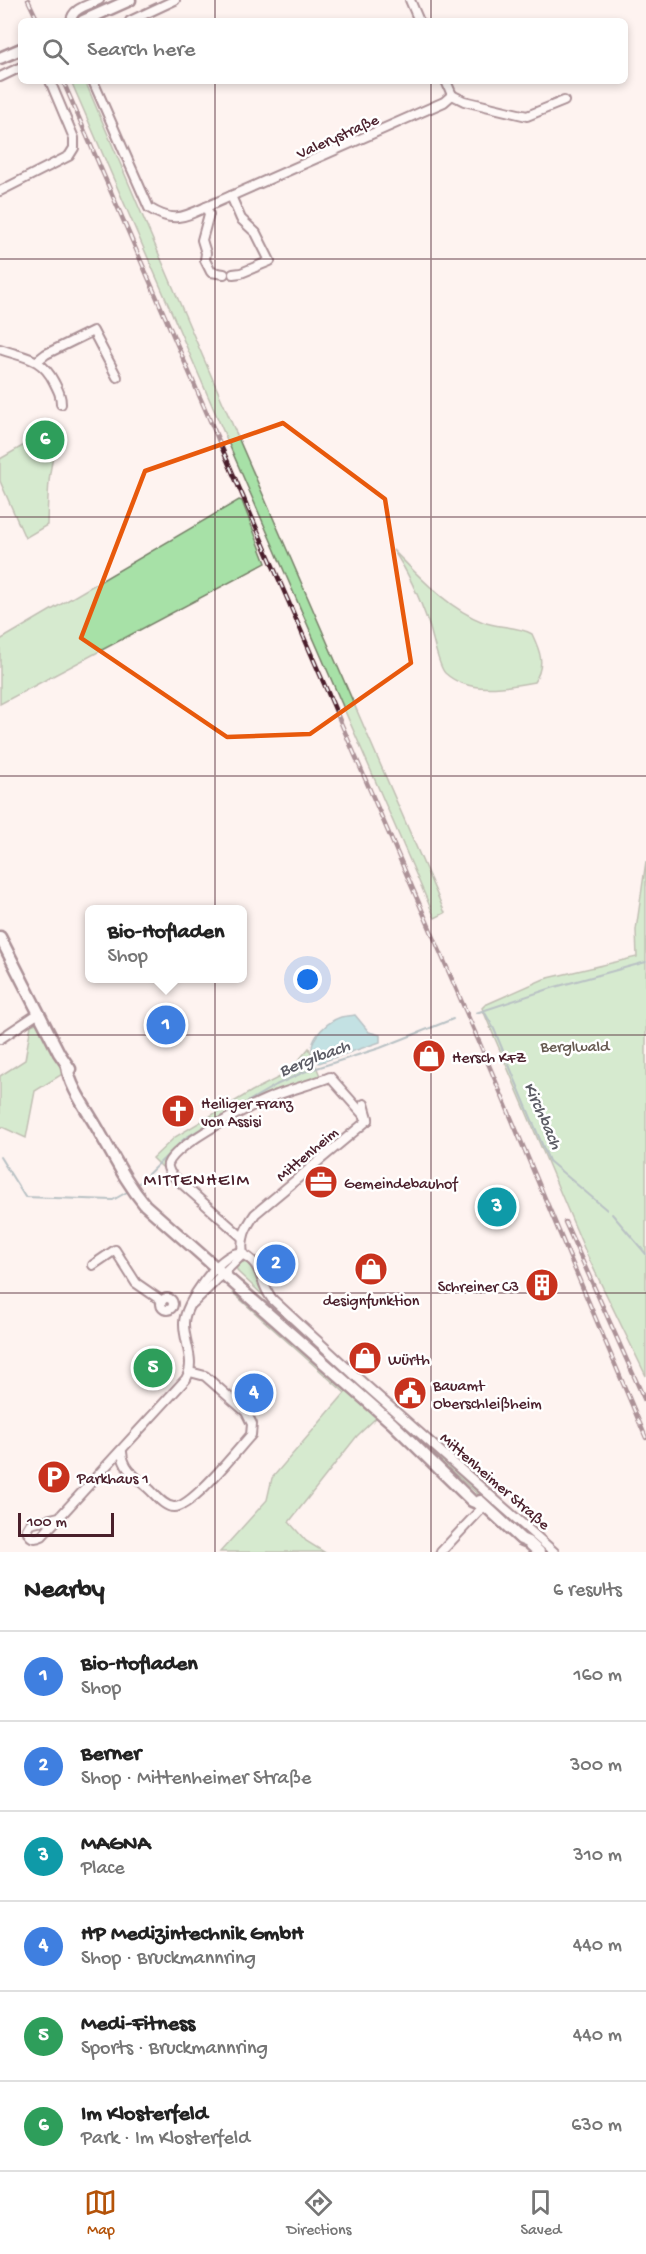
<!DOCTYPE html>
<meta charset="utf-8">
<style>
body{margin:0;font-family:"Gochi Hand",sans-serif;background:#f6f6f6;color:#222}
.scale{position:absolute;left:18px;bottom:15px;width:96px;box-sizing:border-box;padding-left:6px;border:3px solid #4a1f2b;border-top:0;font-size:16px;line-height:21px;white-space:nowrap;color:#4a1f2b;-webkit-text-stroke:4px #fff;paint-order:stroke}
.you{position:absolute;left:308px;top:980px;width:21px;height:21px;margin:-15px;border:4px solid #fff;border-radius:50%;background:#1a73e8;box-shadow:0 0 0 9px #1a73e833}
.badge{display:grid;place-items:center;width:39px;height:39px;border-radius:50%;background:#b45309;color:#fff;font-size:20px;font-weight:700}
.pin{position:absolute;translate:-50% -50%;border:3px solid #fff;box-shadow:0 2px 6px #0006}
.popup{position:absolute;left:85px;top:905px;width:162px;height:78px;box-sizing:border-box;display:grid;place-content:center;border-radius:9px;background:#fff;filter:drop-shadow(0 2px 4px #0005);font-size:20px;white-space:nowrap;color:#767676}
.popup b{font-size:22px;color:#222}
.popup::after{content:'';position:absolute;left:50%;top:100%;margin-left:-12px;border:12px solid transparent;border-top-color:#fff}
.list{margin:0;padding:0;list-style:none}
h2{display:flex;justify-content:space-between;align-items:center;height:78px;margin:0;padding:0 24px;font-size:26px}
h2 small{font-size:20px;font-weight:400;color:#767676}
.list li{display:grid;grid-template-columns:39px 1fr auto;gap:18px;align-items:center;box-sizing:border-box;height:90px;padding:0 24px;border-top:2px solid #e0e0e0}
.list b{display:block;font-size:22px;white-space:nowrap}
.list p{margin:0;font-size:20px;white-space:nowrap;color:#767676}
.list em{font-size:20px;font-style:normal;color:#767676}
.icon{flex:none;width:33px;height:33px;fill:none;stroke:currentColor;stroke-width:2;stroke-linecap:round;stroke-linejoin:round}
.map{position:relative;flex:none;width:646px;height:1552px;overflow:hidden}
.search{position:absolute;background:#fff;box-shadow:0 3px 9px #0003;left:18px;right:18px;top:18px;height:66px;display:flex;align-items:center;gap:15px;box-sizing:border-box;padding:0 21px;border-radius:9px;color:#767676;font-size:22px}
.sheet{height:618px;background:#fff}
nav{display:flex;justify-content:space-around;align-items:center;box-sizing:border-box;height:84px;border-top:2px solid #e0e0e0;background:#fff;font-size:16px;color:#767676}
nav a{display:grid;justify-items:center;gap:3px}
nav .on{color:#b45309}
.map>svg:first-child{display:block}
.green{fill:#a7e1a7;stroke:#788069;stroke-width:1.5}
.water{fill:#7ccdd2;stroke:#68878f;stroke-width:1.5}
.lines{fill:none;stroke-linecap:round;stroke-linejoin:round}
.stream{stroke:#68878f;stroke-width:2}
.street-casing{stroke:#4a1f2b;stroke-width:12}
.secondary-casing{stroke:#4a1f2b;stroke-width:15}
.street{stroke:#fff;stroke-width:8}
.secondary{stroke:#fff;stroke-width:10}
.rail-casing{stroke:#4a1f2b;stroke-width:4.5}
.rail{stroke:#fff;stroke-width:2;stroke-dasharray:7;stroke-linecap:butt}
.marked{fill:none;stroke:#e8590c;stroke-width:4.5;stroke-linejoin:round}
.grid{fill:none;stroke:#4a1f2b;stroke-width:1.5;stroke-opacity:0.55}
.labels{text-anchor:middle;stroke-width:5;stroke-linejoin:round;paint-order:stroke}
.street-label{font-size:16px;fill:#4a1f2b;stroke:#fff}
.park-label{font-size:16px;fill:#665950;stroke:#fff}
.poi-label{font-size:16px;fill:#4a1f2b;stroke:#fff;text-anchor:start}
.water-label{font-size:18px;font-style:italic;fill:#5c5c65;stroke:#fff}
.neighbourhood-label{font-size:18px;letter-spacing:1.5px;fill:#4a1f2b;stroke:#fff}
</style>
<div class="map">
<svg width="646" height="1552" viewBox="0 0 646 1552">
<rect width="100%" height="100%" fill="#fef3f0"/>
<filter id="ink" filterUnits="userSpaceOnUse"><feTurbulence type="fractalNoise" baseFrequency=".0167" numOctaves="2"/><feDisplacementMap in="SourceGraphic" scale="12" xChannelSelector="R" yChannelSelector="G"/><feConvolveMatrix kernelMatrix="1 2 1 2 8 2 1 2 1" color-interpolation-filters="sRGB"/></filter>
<g filter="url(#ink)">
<g class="green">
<path d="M71 81H85L190 327 445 913 435 918Z"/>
<path d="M57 426 62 428C48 463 48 488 47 525L25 538 0 481V459Z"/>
<path d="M239 500 242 501 266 563 0 704V640Z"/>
<path d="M393 550C420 577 447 608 483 622 499 628 518 626 532 634 540 651 546 665 534 682 507 687 469 695 445 673 438 666 433 636 429 625 420 599 409 573 393 550Z"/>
<path d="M646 861V1376L587 1255 482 1008 485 1005 544 979 637 957 636 930Z"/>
<path d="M39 1022 64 1073 35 1091 26 1138 0 1126V1076L25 1060 31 1025Z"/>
<path d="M309 1048 320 1076 289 1088 175 1152 162 1167 153 1158 175 1137 252 1091 288 1073Z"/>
<path d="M241 1262C258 1262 259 1288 268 1300L238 1272 236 1267Z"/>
<path d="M243 1282 533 1541 534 1544 241 1284Z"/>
<path d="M234 1292 306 1351 378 1416 357 1436 289 1522 306 1541 324 1552H220L267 1500 272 1478 345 1393 233 1293Z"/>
</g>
<path class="water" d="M355 1015 369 1032 380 1035V1042L319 1063C300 1047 324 1022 341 1017 345 1016 351 1016 355 1015Z"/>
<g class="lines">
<g class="stream">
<path d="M484 1011 494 1029 549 1161 607 1210"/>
<path d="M476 1013 555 987 646 962"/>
<path d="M0 1157 25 1197 113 1200 127 1192"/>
<path d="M139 1183 185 1138 276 1085 304 1072 380 1048 453 1019"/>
<path d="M612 1214 646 1254"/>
</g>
<defs>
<g id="street">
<path d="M410 0 419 21"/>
<path d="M71 21C72 8 89 5 99 0"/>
<path d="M130 21 175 0"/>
<path d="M0 77 21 67"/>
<path d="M93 81 149 208C173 223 182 218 206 207L444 102 452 95"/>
<path d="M446 81 452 95"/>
<path d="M452 95 464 101 527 116 564 101"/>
<path d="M0 191 69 156 74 148V138L50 81"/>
<path d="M231 196 241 219 256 233 270 261 241 273 233 274"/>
<path d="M206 207 209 214 202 240 206 253 205 260 211 272 224 274"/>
<path d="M0 349C24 358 41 356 54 382 58 390 61 395 61 404"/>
<path d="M37 361 46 354 93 331 117 377"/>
<path d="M0 1039 39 1013"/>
<path d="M364 1104 368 1118"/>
<path d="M243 1238 170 1173C169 1169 167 1168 168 1164 175 1144 256 1102 277 1095 295 1088 313 1084 330 1077L368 1120"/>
<path d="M243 1254C240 1238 246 1227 255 1214L368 1120"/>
<path d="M93 1265 115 1250 136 1283 162 1301"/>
<circle cx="167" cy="1304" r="6"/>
<path d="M193 1303 243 1254"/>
<path d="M122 1452C123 1469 137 1478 148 1488 156 1495 164 1507 174 1507 192 1508 238 1449 251 1435L252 1424 246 1412 205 1376 190 1372"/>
<path d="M59 1517 30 1524 27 1529C29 1538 34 1540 42 1536L186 1379C196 1361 184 1343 184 1324 183 1305 220 1253 239 1253 264 1262 258 1281 272 1299L362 1382 554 1552"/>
<path d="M441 1552 484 1506"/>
</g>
<g id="secondary">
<path d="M83 21 130 0"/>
<path d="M0 58 21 49"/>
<path d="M0 937 59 1053 70 1069"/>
<path d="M67 1066C69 1087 90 1114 100 1133 115 1159 126 1182 145 1205L392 1423 472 1501 484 1506"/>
<path d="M480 1501 521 1539 528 1542 539 1552"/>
</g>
</defs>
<use href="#street" class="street-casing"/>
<use href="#secondary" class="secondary-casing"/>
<use href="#street" class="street"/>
<use href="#secondary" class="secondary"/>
<defs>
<g id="rail">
<path d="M28 0 38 21"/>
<path d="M63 81 480 1044 646 1438"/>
<path d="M565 1222 646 1403"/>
</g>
</defs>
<use href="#rail" class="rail-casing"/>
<use href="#rail" class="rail"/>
</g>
</g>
<path d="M0 0H646V1552H0ZM283 423 385 499 411 663 310 734 227 737 81 638 145 471Z" fill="#fef3f0" fill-opacity=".55" fill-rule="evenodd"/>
<path class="marked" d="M283 423 385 499 411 663 310 734 227 737 81 638 145 471Z"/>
<path class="grid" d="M215 0V21M431 0V21M215 81V1552M431 81V1552M0 259H646M0 517H646M0 776H646M0 1035H646M0 1293H646"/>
<defs>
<symbol id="shop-disc" viewBox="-11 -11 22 22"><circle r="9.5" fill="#c8321e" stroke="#fff"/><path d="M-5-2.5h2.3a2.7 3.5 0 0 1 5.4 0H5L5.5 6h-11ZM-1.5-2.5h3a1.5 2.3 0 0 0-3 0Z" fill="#fff"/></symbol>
<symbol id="church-disc" viewBox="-11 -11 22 22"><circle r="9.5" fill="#c8321e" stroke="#fff"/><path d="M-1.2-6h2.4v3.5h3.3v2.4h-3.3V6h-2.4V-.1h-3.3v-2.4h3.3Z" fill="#fff"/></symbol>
<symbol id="office-disc" viewBox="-11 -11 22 22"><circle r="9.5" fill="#c8321e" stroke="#fff"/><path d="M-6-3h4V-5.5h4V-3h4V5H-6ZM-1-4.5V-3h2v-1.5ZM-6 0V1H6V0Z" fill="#fff"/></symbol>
<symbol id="building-disc" viewBox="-11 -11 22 22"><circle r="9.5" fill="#c8321e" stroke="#fff"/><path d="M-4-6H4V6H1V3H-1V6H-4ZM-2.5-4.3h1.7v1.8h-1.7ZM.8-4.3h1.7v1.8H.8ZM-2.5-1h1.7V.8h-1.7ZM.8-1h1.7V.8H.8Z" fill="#fff"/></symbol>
<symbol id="civic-disc" viewBox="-11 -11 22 22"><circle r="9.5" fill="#c8321e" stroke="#fff"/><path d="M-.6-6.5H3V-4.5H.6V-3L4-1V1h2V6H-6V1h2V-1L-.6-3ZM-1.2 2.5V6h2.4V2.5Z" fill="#fff"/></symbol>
<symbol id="parking-disc" viewBox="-11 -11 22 22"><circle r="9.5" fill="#c8321e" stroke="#fff"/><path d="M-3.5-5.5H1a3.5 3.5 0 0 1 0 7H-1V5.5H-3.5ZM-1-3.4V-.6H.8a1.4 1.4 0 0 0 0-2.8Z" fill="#fff"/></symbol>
</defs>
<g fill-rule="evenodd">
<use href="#shop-disc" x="410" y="1037" width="38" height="38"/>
<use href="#church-disc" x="159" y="1092" width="38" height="38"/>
<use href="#office-disc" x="302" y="1163" width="38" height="38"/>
<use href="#shop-disc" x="352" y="1250" width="38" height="38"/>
<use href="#building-disc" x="523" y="1266" width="38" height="38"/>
<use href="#shop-disc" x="346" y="1339" width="38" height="38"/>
<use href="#civic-disc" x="391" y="1374" width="38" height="38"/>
<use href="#parking-disc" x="35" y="1458" width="38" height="38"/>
</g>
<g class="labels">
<g class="street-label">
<text transform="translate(337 135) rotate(-24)" y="6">Valerystraße</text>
<text transform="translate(306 1153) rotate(-40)" y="6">Mittenheim</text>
<text transform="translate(496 1480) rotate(41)" y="6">Mittenheimer Straße</text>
</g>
<g class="park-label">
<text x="575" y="1051">Berglwald</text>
</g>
<g class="poi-label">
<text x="452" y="1062">Hersch KFZ</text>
<text x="201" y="1108">Heiliger Franz<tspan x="201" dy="18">von Assisi</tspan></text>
<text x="344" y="1188">Gemeindebauhof</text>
<text x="519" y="1291" text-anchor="end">Schreiner C3</text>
<text x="371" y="1305" text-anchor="middle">designfunktion</text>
<text x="388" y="1364">Würth</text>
<text x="433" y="1390">Bauamt<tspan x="433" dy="18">Oberschleißheim</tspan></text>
<text x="77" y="1483">Parkhaus 1</text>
</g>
<g class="water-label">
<text transform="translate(314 1057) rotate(-21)" y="6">Berglbach</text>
<text transform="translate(544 1115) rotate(66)" y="6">Kirchbach</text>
</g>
<g class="neighbourhood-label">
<text x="197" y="1185">MITTENHEIM</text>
</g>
</g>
</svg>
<div class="scale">100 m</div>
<div class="you"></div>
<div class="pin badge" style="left:166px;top:1025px;background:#3f7fe0">1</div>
<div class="popup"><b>Bio-Hofladen</b>Shop</div>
<div class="pin badge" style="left:276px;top:1264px;background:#3f7fe0">2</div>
<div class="pin badge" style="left:497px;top:1207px;background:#0f9aa8">3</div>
<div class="pin badge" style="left:254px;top:1393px;background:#3f7fe0">4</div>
<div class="pin badge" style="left:153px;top:1368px;background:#2e9e5b">5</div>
<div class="pin badge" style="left:45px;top:440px;background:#2e9e5b">6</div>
<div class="search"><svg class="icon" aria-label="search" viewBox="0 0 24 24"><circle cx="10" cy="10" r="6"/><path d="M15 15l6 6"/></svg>Search here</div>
</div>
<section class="sheet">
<h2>Nearby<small>6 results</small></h2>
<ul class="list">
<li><span class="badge" style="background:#3f7fe0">1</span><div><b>Bio-Hofladen</b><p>Shop</p></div><em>160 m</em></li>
<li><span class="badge" style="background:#3f7fe0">2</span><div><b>Berner</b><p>Shop · Mittenheimer Straße</p></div><em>300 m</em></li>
<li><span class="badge" style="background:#0f9aa8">3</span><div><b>MAGNA</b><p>Place</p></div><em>310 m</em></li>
<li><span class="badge" style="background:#3f7fe0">4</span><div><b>HP Medizintechnik GmbH</b><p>Shop · Bruckmannring</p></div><em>440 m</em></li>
<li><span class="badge" style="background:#2e9e5b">5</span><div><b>Medi-Fitness</b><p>Sports · Bruckmannring</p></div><em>440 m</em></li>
<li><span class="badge" style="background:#2e9e5b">6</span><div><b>Im Klosterfeld</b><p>Park · Im Klosterfeld</p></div><em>630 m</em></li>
</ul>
</section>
<nav>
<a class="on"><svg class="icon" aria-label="map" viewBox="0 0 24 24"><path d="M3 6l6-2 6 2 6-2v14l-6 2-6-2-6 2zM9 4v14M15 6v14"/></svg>Map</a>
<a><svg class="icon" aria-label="directions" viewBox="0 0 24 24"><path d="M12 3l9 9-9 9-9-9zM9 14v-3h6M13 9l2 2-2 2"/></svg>Directions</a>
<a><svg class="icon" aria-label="saved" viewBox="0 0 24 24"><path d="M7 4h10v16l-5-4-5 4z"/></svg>Saved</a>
</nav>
